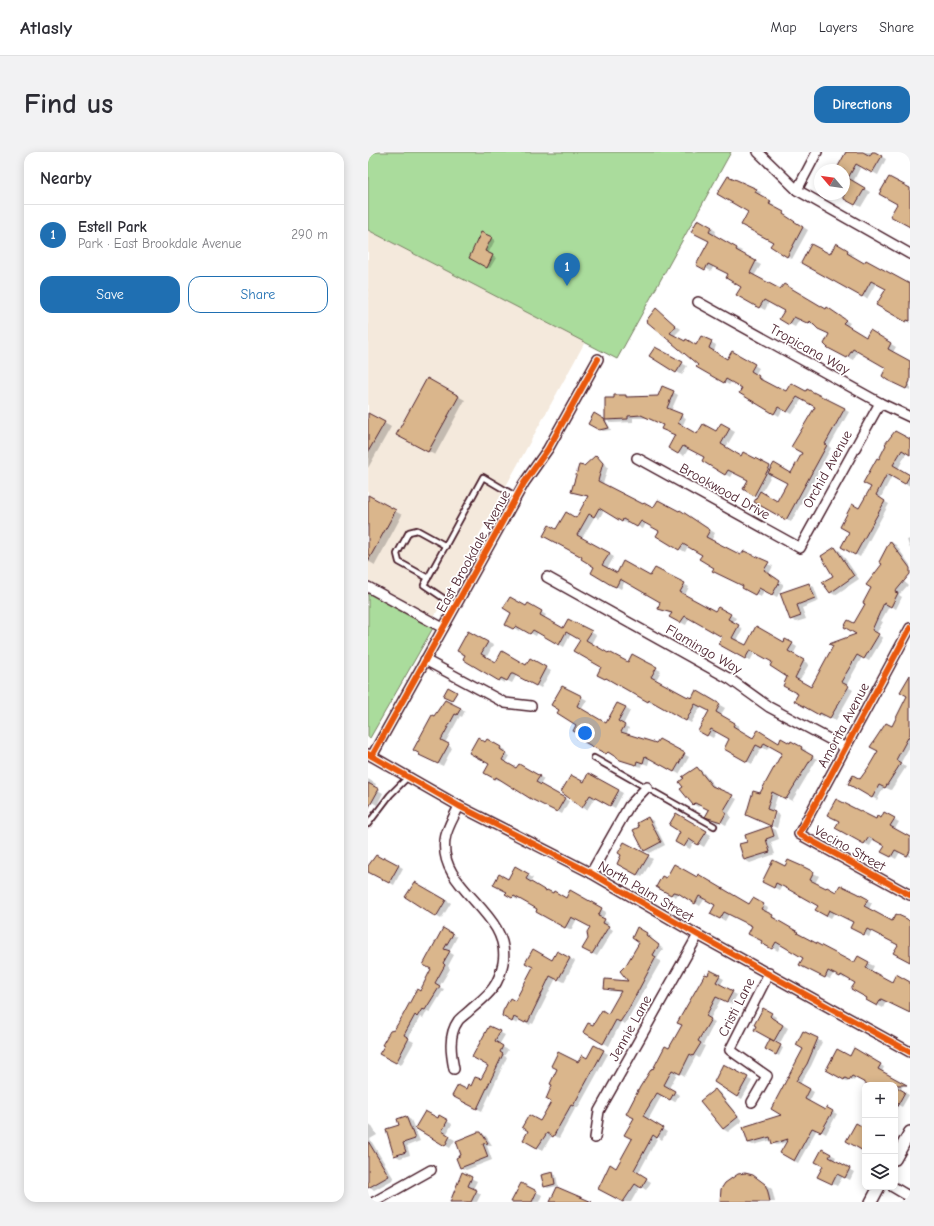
<!DOCTYPE html>
<meta charset="utf-8">
<style>
body{margin:0;font-family:"Comic Neue",sans-serif;background:#f2f2f3;color:#2b2b33}
.controls{position:absolute;right:12px;bottom:12px;display:grid;overflow:hidden;border-radius:8px;box-shadow:0 2px 10px #0003}
.controls button{width:36px;height:36px;display:grid;place-items:center;padding:0;border:0;border-bottom:1px solid #e1e1e2;background:#fff;color:#2b2b33;font:20px sans-serif}
.compass{position:absolute;left:446px;top:12px;width:36px;height:36px;border-radius:50%;background:#fff;box-shadow:0 2px 10px #0003;rotate:299deg}
.you{position:absolute;left:217px;top:581px;width:14px;height:14px;margin:-10px;border:3px solid #fff;border-radius:50%;background:#1a73e8;box-shadow:0 0 0 6px #1a73e833}
.badge{display:grid;place-items:center;width:26px;height:26px;border-radius:50%;background:#1f6fb2;color:#fff;font-size:13px;font-weight:700}
.pin{position:absolute;translate:-50% -33px;filter:drop-shadow(0 1px 2px #0008)}
.pin::after{content:'';position:absolute;top:21px;width:14px;height:12px;background:inherit;clip-path:polygon(0 0,100% 0,50% 100%)}
.list{margin:0;padding:0;list-style:none}
h2{display:flex;justify-content:space-between;align-items:center;height:52px;margin:0;padding:0 16px;font-size:17px}
h2 small{font-size:13px;font-weight:400;color:#7c7c81}
.list li{display:grid;grid-template-columns:26px 1fr auto;gap:12px;align-items:center;box-sizing:border-box;height:60px;padding:0 16px;border-top:1px solid #e1e1e2}
.list b{display:block;font-size:15px;white-space:nowrap}
.list p{margin:0;font-size:13px;white-space:nowrap;color:#7c7c81}
.list em{font-size:13px;font-style:normal;color:#7c7c81}
.actions{display:flex;gap:8px;padding:12px 16px}
.actions a{flex:1;padding:9px 0;border:1px solid #1f6fb2;border-radius:12px;text-align:center;font-size:14px;color:#1f6fb2}
.actions .main{background:#1f6fb2;color:#fff}
.icon{flex:none;width:22px;height:22px;fill:none;stroke:currentColor;stroke-width:2;stroke-linecap:round;stroke-linejoin:round}
.map{position:relative;flex:none;width:542px;height:1050px;overflow:hidden;border-radius:12px}
header{display:flex;align-items:center;gap:24px;box-sizing:border-box;height:56px;padding:0 20px;background:#fff;border-bottom:1px solid #e1e1e2}
header strong{font-size:19px}
nav{display:flex;gap:22px;margin-inline-start:auto;font-size:14px}
.intro{display:flex;align-items:center;justify-content:space-between;box-sizing:border-box;height:96px;padding:0 24px}
h1{margin:0;font-size:28px}
.button{padding:10px 18px;border-radius:12px;background:#1f6fb2;color:#fff;font-size:14px;font-weight:700}
main{display:flex;gap:24px;padding:0 24px}
aside{flex:1;background:#fff;border-radius:12px;box-shadow:0 2px 10px #0003}
.map>svg:first-child{display:block}
.built{fill:#f4e9dc}
.green{fill:#aadc9c;stroke:#7a7e64}
.shadow{fill:#0003;fill-rule:evenodd}
.building{fill:#dab68c;stroke:#4a1f2b}
.lines{fill:none;stroke-linecap:round;stroke-linejoin:round}
.service-casing{stroke:#4a1f2b;stroke-width:8}
.minor-casing{stroke:#4a1f2b;stroke-width:12}
.tertiary-casing{stroke:#4a1f2b;stroke-width:14}
.service{stroke:#fff;stroke-width:4.5}
.minor{stroke:#fff;stroke-width:9}
.tertiary{stroke:#fff;stroke-width:11}
.cycleway-casing{stroke:#fff;stroke-width:8}
.cycleway{stroke:#e8590c;stroke-width:6}
.labels{text-anchor:middle;stroke-width:3.5;stroke-linejoin:round;paint-order:stroke}
.street-label{font-size:14px;fill:#4a1f2b;stroke:#fff}
</style>
<header>
<strong>Atlasly</strong>
<nav><a>Map</a><a>Layers</a><a>Share</a></nav>
</header>
<div class="intro"><h1>Find us</h1><a class="button">Directions</a></div>
<main>
<aside>
<h2>Nearby<small></small></h2>
<ul class="list">
<li><span class="badge">1</span><div><b>Estell Park</b><p>Park · East Brookdale Avenue</p></div><em>290 m</em></li>
</ul>
<div class="actions"><a class="main">Save</a><a>Share</a></div>
</aside>
<div class="map">
<svg width="542" height="1050" viewBox="0 0 542 1050">
<rect width="100%" height="100%" fill="#fff"/>
<filter id="ink" filterUnits="userSpaceOnUse"><feTurbulence type="fractalNoise" baseFrequency=".025" numOctaves="2"/><feDisplacementMap in="SourceGraphic" scale="8" xChannelSelector="R" yChannelSelector="G"/><feConvolveMatrix kernelMatrix="1 2 1 2 8 2 1 2 1" color-interpolation-filters="sRGB"/></filter>
<g filter="url(#ink)">
<path class="built" d="M0 78 217 190 66 465 0 428Z"/>
<g class="green">
<path d="M0 0H363L249 207 0 78Z"/>
<path d="M0 440 65 476 2 586 0 585Z"/>
</g>
<g class="shadow">
<path d="M477 0H505L518 7 510 23 493 14 485 30 502 40 493 55 469 42H476V18H469Z"/>
<path d="M388 38 393 40 391 44 407 53 405 56 440 78 424 107 403 94 406 90 382 60 351 42Z"/>
<path d="M331 69 348 79 346 84 374 99 372 102 393 113 386 124 413 139 464 160 482 171 479 175 499 186 502 179 528 195 525 200 542 210V238L525 230 519 216 490 199 485 208 466 198 462 183 447 173 446 174 432 167 427 175 412 167 417 159 401 150 397 158 369 143 374 134 361 122 346 114 343 119 329 112 342 89Z"/>
<path d="M113 81 127 88 120 102 128 106 122 116 105 108Z"/>
<path d="M468 93 485 102 483 105 542 134V171L510 153 519 136 508 131 499 147 434 110 462 104Z"/>
<path d="M288 158 313 177 306 184 328 194 334 185 348 193 346 200 360 208 364 200 391 216 387 223 395 227 394 229 419 241H438L440 238 481 260 461 295 463 296 423 370 388 350 390 345 376 337 381 328 365 320 362 325 335 309 338 305 321 296 316 304 302 296 308 283 296 273 279 266H265V270L243 271 238 268 247 244H258L262 246 291 245 305 240 310 243 303 259 318 266 314 275 329 283 348 280 353 272 367 280 358 295 374 305 376 302 404 317 423 322 435 301 449 255 434 247 424 262 415 257 411 264 372 241 375 236 364 229 361 233 330 215 331 213 279 169ZM404 322 420 331 410 350 393 341Z"/>
<path d="M287 196 319 214 314 223 283 204Z"/>
<path d="M60 228 97 248 67 303 29 283Z"/>
<path d="M0 262 23 275 0 316Z"/>
<path d="M227 263 238 268 243 278 235 279 222 272Z"/>
<path d="M542 289V301L539 300 530 317 542 323V334L524 324 512 347 521 352 492 405 474 395 491 357 504 335 511 308Z"/>
<path d="M228 304 240 315 235 332 276 354 286 357 317 362 347 381 343 389 374 405 405 414 401 422 409 426 408 428 415 432V434L409 445 396 438 393 445 347 416 335 402 320 394 317 400 290 384 292 379 278 371 275 377 260 369 259 372 236 358 231 367 227 364 214 386 246 405 239 417 249 423 283 425 316 432 321 435 317 443 348 461 350 456 368 466 365 471 375 477 368 490 378 495 416 491 418 488 429 495 425 503 441 512 431 529 444 536 491 482 487 473 499 452 516 412 523 390 528 393 542 413V419L534 428 540 433 531 443 534 445 528 457 522 453 513 469 515 470 508 482 515 486 501 509 494 505 478 534 485 538 468 568 457 563 456 565 427 549 431 542 421 525 405 510 387 500 382 509 352 491 356 485 322 465 318 473 302 465 304 462 291 457 293 450 257 429 253 437 224 421 228 415 189 378 208 367 221 345 205 339 217 315Z"/>
<path d="M0 344 34 363 7 413 0 409Z"/>
<path d="M542 387V397L539 388Z"/>
<path d="M467 396 472 399 491 427 467 443 462 440 466 424Z"/>
<path d="M441 432 446 435 451 449 434 456 438 467 428 470 423 467 414 442Z"/>
<path d="M161 452 178 463 176 466 195 477 212 474 228 483 223 492 241 502 260 511 264 504 293 519 288 528 305 538 325 547 329 540 357 556 352 564 371 574 369 578 386 587 411 592H422L424 590 438 598 437 601 449 607 424 649 410 642 404 660 403 673 392 643 416 601 402 593 399 598 394 595 384 612 358 597 362 586 349 579 345 586 332 579 343 559 333 554 323 571 287 550 285 552 230 522 234 515 213 488 203 482 196 495 170 480 168 484 153 476 151 479 139 472Z"/>
<path d="M100 480 125 493 118 506 128 512 158 514 162 507 183 519 173 536 151 524H148L144 531 138 528 136 531 100 510 98 503Z"/>
<path d="M542 532V594L532 612 538 615 523 638 516 635 509 648 481 632 493 629 525 576 541 544Z"/>
<path d="M195 535 219 548 213 558 238 572 250 552 262 559 255 573 261 576 258 583 289 592 291 588 321 605 311 622 282 606 280 613 274 611 273 615 258 610 210 586 212 582 209 572Z"/>
<path d="M80 536 89 541 85 548 76 543Z"/>
<path d="M77 549 97 559 94 565 92 564 77 591 84 596 75 614 56 605 67 565Z"/>
<path d="M119 588 137 598 136 601 142 604 138 611 149 617 151 613 176 627 172 633 201 649 194 662 133 627 132 629 117 621 122 612 118 591Z"/>
<path d="M329 616 334 619 349 637 369 647 361 661 363 665 358 673 351 669 350 671 339 664 342 658 333 653 330 655 325 652 316 635Z"/>
<path d="M221 623 255 641 247 656 227 645 219 658 214 655 216 632Z"/>
<path d="M0 627 8 632 6 636 15 641 9 653 0 648Z"/>
<path d="M408 661 412 664 409 676 404 674Z"/>
<path d="M308 662 343 683 336 695 326 689 322 697 308 689 314 680Z"/>
<path d="M517 662 531 670 527 677 542 685V705L532 700 528 707 515 700 518 694 506 687 502 694 473 679 513 668Z"/>
<path d="M280 666 285 669 297 693 282 701 276 698 272 675Z"/>
<path d="M404 676 408 678 411 687 403 690 407 702 382 711 377 708 372 693 403 679Z"/>
<path d="M257 691 285 707 274 725 250 712Z"/>
<path d="M16 706 35 716 26 733 0 718V716Z"/>
<path d="M435 715 451 724 447 731 469 741 489 742 504 751 501 757 525 770H542V809L531 793 504 779 501 785 483 775 486 770 467 760 463 766 449 758 451 753 414 733 411 738 395 729 417 716Z"/>
<path d="M148 716 165 726 162 731 179 741 198 747 203 739 238 760 234 767 241 771 239 774 245 778 229 804 215 797 221 787 223 775 209 767 203 778 174 762 171 757 151 746 150 748 144 745 140 740 141 728Z"/>
<path d="M289 735 381 753H395L400 756 398 760 409 767 408 769 434 783 433 785 486 813 490 806 506 814 503 820 524 832 542 831V861L518 849 515 856 500 848 501 846 488 831 478 825 477 827 466 821 462 827 437 815 436 806 413 792 410 799 395 790 396 789 385 774 361 762 357 769 344 761 348 753 337 746 332 754 316 744 310 742 308 745Z"/>
<path d="M61 740H65L83 751 73 767 68 764Z"/>
<path d="M270 777 284 785 283 786 295 797 289 807 293 809 257 872 253 870 241 894 216 880 241 863 253 840 242 839 237 836 263 830 259 814 273 790Z"/>
<path d="M75 778 89 785 81 800 86 803 80 814 82 817 71 835 76 837 62 860 59 859 55 867 52 865 40 887 46 890 33 913 13 902 52 840 65 817Z"/>
<path d="M190 800 207 809 196 830 188 826 165 872 163 871 162 873 152 867 149 872 135 864 185 809Z"/>
<path d="M343 820 356 827 352 834 369 843 364 852 353 847 342 867 347 870 335 893 337 894 331 906 328 904 317 924 310 920 301 936 311 943 307 950 294 943 280 968 299 980 294 988 290 985 270 1022 283 1030 278 1038 272 1034 263 1050H256L236 1040 265 987 267 965 266 949 298 896 301 898Z"/>
<path d="M396 858 408 865 407 868 420 876 412 891 387 878Z"/>
<path d="M121 875 137 883 131 893 140 898 136 904 139 905 114 959 90 947 98 938 113 928 122 914Z"/>
<path d="M436 880 454 890 443 914 432 932 446 940 441 950 457 959 458 956 469 962 458 982 449 977 430 1011 413 1001 419 990 409 993 405 991 404 988 385 993 380 991 416 963 436 897Z"/>
<path d="M403 889 415 896 411 904 398 896Z"/>
<path d="M227 894 240 902 210 956 208 955 191 986 184 983 175 998 156 988 172 971 211 912 219 907Z"/>
<path d="M482 905 499 906 516 915 514 920 536 932 532 938 541 943 534 955 527 951V933H503L488 925 486 929 482 927 480 930 459 917Z"/>
<path d="M355 913 384 929 374 947 352 934Z"/>
<path d="M347 938 352 941 374 969 360 980 355 977Z"/>
<path d="M38 965 43 968 52 989 39 994 42 1003 32 1006 27 1003 33 973Z"/>
<path d="M72 965 84 972 78 983 87 988 82 996 48 976 70 968Z"/>
<path d="M0 972 3 973 9 983 2 987 26 1027 6 1038 0 1033Z"/>
<path d="M113 981 118 984 124 993 119 994 124 1008 98 1018 92 1015 94 1004Z"/>
<path d="M455 998 468 1005 466 1009 486 1020 482 1028 475 1024 469 1034 450 1024 456 1014Z"/>
<path d="M94 1022 109 1029 105 1037 113 1042 109 1050H83Z"/>
<path d="M184 1022 188 1023 190 1034 180 1036 176 1034Z"/>
<path d="M377 1022 385 1024 404 1037 407 1050H353L354 1038 363 1026Z"/>
<path d="M154 1033 174 1043 171 1050H145Z"/>
</g>
<g class="building">
<path d="M478 0H495L502 4 504 0H507L514 4 504 21 488 12 480 26 497 36 487 53 476 47V18H468Z"/>
<path d="M360 24 389 37 387 40 403 49 401 52 416 60 415 62 435 75 419 105 402 94 405 90 373 73 380 60 349 42Z"/>
<path d="M521 25 542 36V75L522 64 529 52 511 42Z"/>
<path d="M330 67 344 75 341 80 369 96 368 98 388 109 382 121 412 137 416 132 458 157 459 155 478 168 475 171 498 185 502 178 523 191 520 197 542 209V229L538 237 519 228 514 224 518 216 485 197 479 206 460 196 456 192 461 182 450 177 442 169 441 172 426 165 421 173 411 167 416 159 396 148 391 156 368 143 373 135 358 126 360 122 340 112 337 118 328 113 341 89 323 80Z"/>
<path d="M113 80 124 85 117 99 125 103 119 116 101 106Z"/>
<path d="M468 91 480 98 479 101 496 111 498 108 542 132V169L539 168 538 170 508 153 518 137 503 129 494 145 433 111 443 92 462 102Z"/>
<path d="M288 156 308 174 302 181 317 189 318 187 328 193 333 184 344 189 341 196 359 207 364 199 387 212 383 219 391 224 390 226 409 236 410 235 418 239 423 231 438 239 439 237 477 256 457 292 459 293 418 368 386 350 392 339 409 349 419 331 400 321 406 311 423 321 434 301 423 295 447 255 429 245 419 260 410 255 406 262 371 241 374 236 358 227 356 231 328 215 330 213 278 169Z"/>
<path d="M287 195 315 210 308 221 281 204Z"/>
<path d="M59 226 91 244 60 300 28 283Z"/>
<path d="M294 234 306 239 299 256 314 262 310 271 329 282 335 272 348 279 353 271 362 276 353 292 373 304 375 300 402 314 386 344 375 337 380 328 360 318 357 323 334 309 336 305 315 294 310 302 300 296 307 283 293 277 295 273 273 263 260 264V267L237 268V246H246V243H258V245L290 244Z"/>
<path d="M0 261 17 270 0 300Z"/>
<path d="M226 261 236 267 241 276 231 278 220 272Z"/>
<path d="M527 279 542 287V303L534 298 525 313 542 323 537 332 519 322 508 343 517 349 487 403 473 395 481 380 472 375 484 352 491 356 503 335 495 331 509 306 511 307 518 293 517 292Z"/>
<path d="M228 303 235 311 230 329 275 352 276 351 285 356 290 348 311 359 312 358 342 378 338 385 373 403 376 399 401 410 396 418 412 429 404 443 391 436 387 443 374 436 375 434 344 419 346 416 331 407 334 403 315 392 311 398 288 384 291 379 273 369 269 375 255 367 254 370 231 356 226 365 221 362 209 383 242 401 234 413 249 421 255 409 282 424 287 416 317 431 312 440 347 459 350 455 363 462 360 467 371 473 364 486 378 493 388 474 416 490 417 487 425 491 420 499 436 508 427 526 443 535 465 494 461 492 488 482 476 475 480 468 486 471 497 452 495 451 503 436 498 433 514 412 511 410 522 389 542 416V422L527 440 530 441 523 455 516 451 504 478 511 482 496 507 489 503 473 530 481 534 462 566 452 561 451 563 426 549 430 542 415 534 419 525 402 514 404 510 382 498 377 507 350 492 354 485 317 464 312 471 301 465 304 461 290 457 292 450 252 427 248 435 243 433 223 421 226 415 213 407 214 405 175 384 181 373 188 377 198 360 208 366 220 344 203 340 211 313 216 314Z"/>
<path d="M0 343 28 358 0 409Z"/>
<path d="M467 395 486 424 462 441 454 430 465 424 453 404Z"/>
<path d="M441 431 447 446 429 453 433 464 422 468 412 441Z"/>
<path d="M142 445 158 454 160 451 174 459 172 463 195 476 200 467 224 479 218 488 240 501 241 500 260 510 264 502 277 509 289 515 283 525 318 544 324 546 328 538 352 552 348 560 367 571 365 574 385 586 390 578 411 591 413 586 422 591 423 589 434 595 433 597 445 604 418 647 404 640 399 657 407 660 403 674 378 663 385 639 392 641 414 601 396 591 394 596 388 593 379 610 356 597 361 587 343 577 339 584 330 579 341 559 327 552 318 569 281 548 280 550 238 526 237 527 229 523 233 515 205 499 212 488 198 480 191 493 165 478 162 482 148 474 145 477 137 473 143 461 135 456Z"/>
<path d="M100 479 120 490 113 502 128 510 134 499 158 513 162 506 178 515 168 534 145 522H143L139 529 133 526 131 529 99 510 95 507 97 503 89 499Z"/>
<path d="M542 523V582L528 608 533 611 517 636 511 633 504 646 480 632 485 623 492 627 500 616 510 599 502 595 518 571 524 574 539 544 532 540Z"/>
<path d="M194 534 214 544 209 554 238 571 249 551 258 555 250 569 257 573 253 580 288 591 291 587 317 601 306 620 277 604 275 611 269 609 268 613 252 608 240 600 238 602 209 586 211 582 205 579 208 573 189 561 191 558 183 553Z"/>
<path d="M80 535 89 540 84 548 75 544Z"/>
<path d="M77 548 93 556 89 563 87 562 73 588 81 592 70 612 51 603 52 602 45 598 64 563 66 564Z"/>
<path d="M110 585 117 590 119 587 133 595 132 597 138 601 134 608 148 616 151 612 172 624 168 630 197 646 189 660 163 647 128 625 127 627 116 621 121 612 101 601Z"/>
<path d="M329 615 344 634 365 643 356 658 358 661 353 670 337 665 341 658 327 651 325 653 312 637 315 635 311 630 316 626 314 625Z"/>
<path d="M220 621 251 638 242 654 222 643 214 656 193 640 203 623 216 630Z"/>
<path d="M0 631 11 637 0 657Z"/>
<path d="M468 647 508 667 509 664 513 666 516 660 527 666 522 674 542 685V699L539 704 527 698 523 705 513 700 517 694 501 685 496 692 467 676 471 669 459 663Z"/>
<path d="M308 661 339 679 330 693 321 687 316 695 307 690 312 680 301 673Z"/>
<path d="M280 665 293 690 276 699 265 678 271 675 269 671Z"/>
<path d="M403 674 406 684 398 687 402 700 376 708 371 692 379 690 377 683Z"/>
<path d="M256 690 281 703 269 723 249 712 253 703 250 701Z"/>
<path d="M8 703 15 707 16 705 31 713 21 731 0 720V714Z"/>
<path d="M405 708 417 714 420 708 436 715 446 720 442 728 458 736 459 735 468 740 472 733 489 741 500 747 496 754 524 769 528 762 539 767 542 770V810L525 801 530 793 499 777 496 783 482 776 485 770 461 758 458 764 447 758 450 754 418 736 408 731 406 736 394 730Z"/>
<path d="M306 712 329 725 330 722 381 752 385 746 396 752 393 757 405 763 404 765 430 780 429 781 486 811 490 804 501 810 498 816 524 830 528 822 542 830V861L513 847 509 854 498 848 499 846 483 837 487 831 473 823 472 825 460 819 457 826 431 813 435 806 408 790 404 797 393 791 394 789 380 782 384 774 356 760 352 767 342 762 347 753 331 744 327 752 310 741 305 740 303 743 288 735 294 724 298 726Z"/>
<path d="M147 714 161 722 158 727 178 739 179 738 185 741 186 739 198 746 202 738 234 756 230 764 237 767 235 771 241 774 224 802 214 797 220 787 219 780 222 775 203 765 197 776 168 760 169 757 146 744 144 746 137 742 139 740 125 733 131 722 140 727Z"/>
<path d="M47 730 78 748 68 765 37 745Z"/>
<path d="M269 775 279 781 278 783 291 793 285 803 288 805 260 858 252 870 248 868 235 892 215 880 220 871 225 873 234 858 240 862 253 839 236 837 237 827 260 829 252 819 258 813 271 791 264 786Z"/>
<path d="M75 776 85 782 76 797 82 799 75 811 77 813 67 831 72 834 57 858 54 857 49 865 47 863 36 883 41 886 28 911 11 902 16 894 14 893 22 879 26 878 34 865 49 837 52 839 63 817 55 813Z"/>
<path d="M165 797 184 808 189 799 202 806 190 828 182 824 160 870 158 869 157 871 146 865 144 870 134 864 135 859 142 846 147 849 165 815 157 811Z"/>
<path d="M342 818 352 823 348 830 365 839 359 850 348 845 338 864 343 867 330 889 333 891 325 904 322 902 312 922 304 918 296 933 307 939 302 948 289 941 275 964 295 976 289 986 285 983 266 1018 279 1026 273 1036 267 1032 255 1050 230 1037 242 1012 248 1016 264 987 256 983 266 966 258 962 272 935 284 916 285 917 297 894 301 896 314 873 309 871 337 822 340 823Z"/>
<path d="M395 856 404 861 402 864 404 866 415 873 406 889 386 878 388 874 386 873Z"/>
<path d="M121 874 132 879 127 889 135 894 132 900 135 902 109 957 84 944 90 933 98 937 100 932 103 934 107 925 113 927 120 914 104 905Z"/>
<path d="M435 879 450 886 439 912 428 929 442 937 437 947 457 958 458 955 465 959 453 980 444 976 426 1009 412 1001 420 987 404 992 402 985 380 991 375 975 413 963 403 957 435 897 428 893Z"/>
<path d="M402 887 413 893 408 903 397 897Z"/>
<path d="M226 893 236 898 205 954 203 953 185 985 179 981 169 996 155 988 160 979 154 975 161 963 172 969 183 950 178 947 184 933 182 932 189 917 183 914 190 900 210 910 214 903 219 906Z"/>
<path d="M486 896 513 912 510 917 539 933H501L484 924 481 928 477 926 476 928 458 918 469 897 482 904Z"/>
<path d="M355 912 380 925 369 945 346 930Z"/>
<path d="M527 934 537 940 527 958Z"/>
<path d="M347 937 370 965 355 977 332 949Z"/>
<path d="M57 959 70 966 71 963 80 968 74 979 82 984 77 994 47 976Z"/>
<path d="M38 964 47 987 35 991 38 1000 26 1004 18 977 31 973 29 967Z"/>
<path d="M488 971 497 976V1000L478 989Z"/>
<path d="M110 980H113L120 991 115 992 120 1005 92 1016 88 1006 93 1003 88 989Z"/>
<path d="M0 989 21 1024 0 1036Z"/>
<path d="M454 997 463 1002 461 1005 482 1016 477 1026 469 1022 464 1032 449 1025 455 1014 447 1010Z"/>
<path d="M94 1020 104 1025 100 1034 109 1038 103 1050H82Z"/>
<path d="M185 1020 187 1032 176 1035 173 1023Z"/>
<path d="M377 1021 385 1023 397 1032 400 1040 402 1050H352L353 1037 357 1031 370 1022Z"/>
<path d="M153 1031 169 1039 164 1050H143Z"/>
<path d="M189 1035 224 1050H182Z"/>
</g>
<g class="lines">
<defs>
<g id="service">
<path d="M60 426 31 410 29 402 41 380 49 378 78 394"/>
<path d="M87 454 56 433 115 325 149 345"/>
<path d="M226 606 346 674"/>
<path d="M0 672 22 643 40 625"/>
</g>
<g id="minor">
<path d="M390 0 429 38 542 102"/>
<path d="M429 38 449 0"/>
<path d="M330 150 512 251 542 265"/>
<path d="M269 306 432 396 512 251"/>
<path d="M179 425 362 527 401 555 476 595"/>
<path d="M0 435 75 476"/>
<path d="M542 476 431 682 542 743"/>
<path d="M57 508 137 551 163 554"/>
<path d="M0 602 91 654 223 721 330 783 542 900"/>
<path d="M4 604 156 331 180 297 230 207"/>
<path d="M223 721 261 654 279 635"/>
<path d="M86 917C83 902 80 883 90 869 92 866 98 862 101 859 119 843 130 837 135 811 144 760 70 738 77 688 78 677 86 665 91 654"/>
<path d="M384 950 399 924 362 898 401 821"/>
<path d="M227 986 231 959 330 783"/>
<path d="M525 1035 542 1045"/>
<path d="M6 1050 63 1018"/>
</g>
<g id="tertiary">
<path d="M527 1007 542 980"/>
<path d="M503 1050 511 1035"/>
</g>
</defs>
<use href="#service" class="service-casing"/>
<use href="#minor" class="minor-casing"/>
<use href="#tertiary" class="tertiary-casing"/>
<use href="#service" class="service"/>
<use href="#minor" class="minor"/>
<use href="#tertiary" class="tertiary"/>
<defs>
<g id="cycleway">
<path d="M542 476 431 682 542 743"/>
<path d="M0 602 91 654 223 721 330 783 542 900"/>
<path d="M4 604 156 331 180 297 230 207"/>
</g>
</defs>
<use href="#cycleway" class="cycleway-casing"/>
<use href="#cycleway" class="cycleway"/>
</g>
</g>
<g class="labels">
<g class="street-label">
<text transform="translate(442 197) rotate(29)" y="5">Tropicana Way</text>
<text transform="translate(459 317) rotate(-61)" y="5">Orchid Avenue</text>
<text transform="translate(357 339) rotate(29)" y="5">Brookwood Drive</text>
<text transform="translate(105 399) rotate(-61)" y="5">East Brookdale Avenue</text>
<text transform="translate(336 497) rotate(30)" y="5">Flamingo Way</text>
<text transform="translate(475 573) rotate(-62)" y="5">Amorita Avenue</text>
<text transform="translate(482 696) rotate(29)" y="5">Vecino Street</text>
<text transform="translate(278 739) rotate(30)" y="5">North Palm Street</text>
<text transform="translate(368 855) rotate(-63)" y="5">Cristi Lane</text>
<text transform="translate(262 876) rotate(-61)" y="5">Jennie Lane</text>
</g>
</g>
</svg>
<div class="controls">
<button>+</button>
<button>−</button>
<button><svg class="icon" aria-label="layers" viewBox="0 0 24 24"><path d="M12 4l9 5-9 5-9-5zM3 14l9 5 9-5"/></svg></button>
</div>
<svg class="compass" viewBox="-18 -18 36 36"><path d="M0-13l5 13h-10z" fill="#e53935"/><path d="M0 13l5-13h-10z" fill="#7c7c81"/></svg>
<div class="you"></div>
<div class="pin badge" style="left:199px;top:134px">1</div>
</div>
</main>
